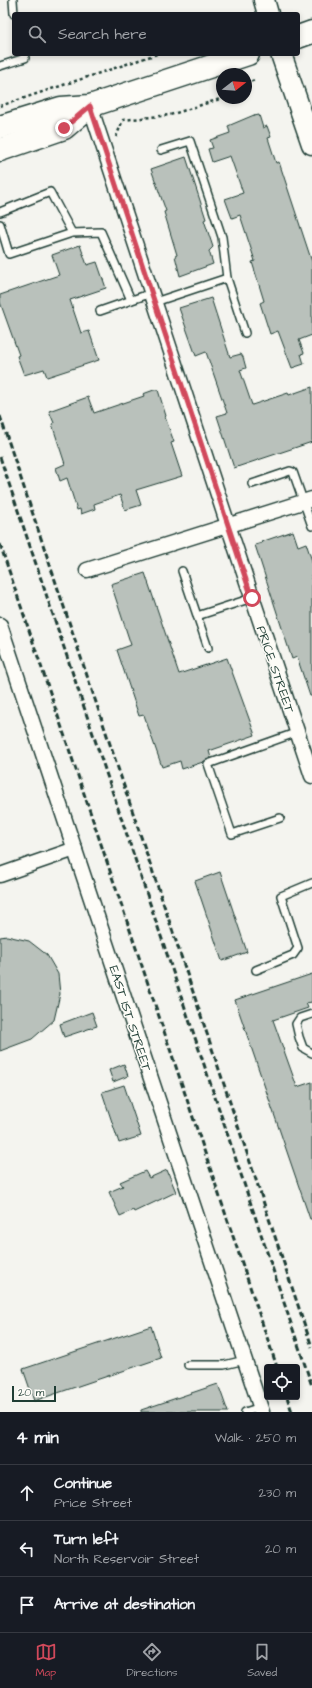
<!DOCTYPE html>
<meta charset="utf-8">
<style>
body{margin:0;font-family:"Architects Daughter",sans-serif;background:#20242c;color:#f1f3f6}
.controls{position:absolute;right:12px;bottom:12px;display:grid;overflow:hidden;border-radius:4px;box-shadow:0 2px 6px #0003}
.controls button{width:36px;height:36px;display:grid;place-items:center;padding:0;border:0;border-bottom:1px solid #363941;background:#171b24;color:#f1f3f6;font:20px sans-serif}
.compass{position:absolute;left:216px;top:68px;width:36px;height:36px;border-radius:50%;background:#171b24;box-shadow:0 2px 6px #0003;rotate:73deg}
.scale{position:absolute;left:12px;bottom:10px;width:44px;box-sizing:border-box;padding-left:4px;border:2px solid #1f3d34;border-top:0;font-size:11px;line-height:14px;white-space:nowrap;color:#1f3d34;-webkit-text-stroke:3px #fdfcf7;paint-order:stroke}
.stop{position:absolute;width:12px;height:12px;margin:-9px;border:3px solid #d1495b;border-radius:50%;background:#fff}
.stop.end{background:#d1495b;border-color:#fff;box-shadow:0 1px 4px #0008}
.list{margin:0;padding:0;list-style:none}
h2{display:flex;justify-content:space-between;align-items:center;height:52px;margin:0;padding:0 16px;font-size:17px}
h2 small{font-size:13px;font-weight:400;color:#9ea1a6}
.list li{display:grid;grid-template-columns:26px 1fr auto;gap:12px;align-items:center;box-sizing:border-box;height:56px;padding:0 16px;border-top:1px solid #363941}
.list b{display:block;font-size:15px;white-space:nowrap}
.list p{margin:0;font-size:13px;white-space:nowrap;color:#9ea1a6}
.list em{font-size:13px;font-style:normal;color:#9ea1a6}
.icon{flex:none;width:22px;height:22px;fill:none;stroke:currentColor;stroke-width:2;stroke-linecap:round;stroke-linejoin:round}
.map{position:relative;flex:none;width:312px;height:1412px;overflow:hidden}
.search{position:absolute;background:#171b24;box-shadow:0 2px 6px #0003;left:12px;right:12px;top:12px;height:44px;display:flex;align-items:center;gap:10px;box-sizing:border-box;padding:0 14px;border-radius:4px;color:#9ea1a6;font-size:15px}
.sheet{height:220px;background:#171b24}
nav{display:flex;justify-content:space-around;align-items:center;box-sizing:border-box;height:56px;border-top:1px solid #363941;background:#171b24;font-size:11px;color:#9ea1a6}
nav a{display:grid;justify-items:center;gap:2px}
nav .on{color:#d1495b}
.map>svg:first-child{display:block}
.building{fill:#b9c1bb;stroke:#1f3d34}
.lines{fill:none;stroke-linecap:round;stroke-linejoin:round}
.lane-casing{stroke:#1f3d34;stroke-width:10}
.street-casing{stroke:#1f3d34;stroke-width:17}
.secondary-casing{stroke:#1f3d34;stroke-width:23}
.primary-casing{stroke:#1f3d34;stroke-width:25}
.path{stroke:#1f3d34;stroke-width:2.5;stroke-dasharray:3 3;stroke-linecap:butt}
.lane{stroke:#fdfcf7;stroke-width:7}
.street{stroke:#fdfcf7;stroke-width:14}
.secondary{stroke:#fdfcf7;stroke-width:20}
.primary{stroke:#fdfcf7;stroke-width:22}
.rail{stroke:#1f3d34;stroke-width:3;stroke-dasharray:6 3;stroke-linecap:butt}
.route{stroke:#d1495b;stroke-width:5}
.labels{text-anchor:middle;stroke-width:3;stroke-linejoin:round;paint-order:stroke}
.street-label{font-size:13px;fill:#1f3d34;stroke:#fdfcf7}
</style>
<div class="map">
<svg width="312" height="1412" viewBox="0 0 312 1412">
<rect width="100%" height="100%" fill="#f4f4ef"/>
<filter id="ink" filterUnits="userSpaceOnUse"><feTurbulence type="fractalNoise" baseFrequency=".025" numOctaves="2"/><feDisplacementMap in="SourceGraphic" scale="8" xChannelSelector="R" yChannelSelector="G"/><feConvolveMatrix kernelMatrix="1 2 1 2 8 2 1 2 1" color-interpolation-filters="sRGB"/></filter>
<g filter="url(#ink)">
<g class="building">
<path d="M254 115V116L259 115 263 128 267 126 271 137 268 138 276 163 279 162 312 262V335L299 340 304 353 301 354 304 364 292 368 278 331 270 334 260 303 264 301 252 262 255 261 240 215 232 218 225 199 243 193 230 156 212 162 208 149 213 148 210 140 230 133 228 126Z"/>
<path d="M186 157 206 219 204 220 213 247 209 251 213 264 180 276 175 256 177 255 164 212 166 211 151 169Z"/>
<path d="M80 245 87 265 97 262 106 288 70 300 81 333 89 331 99 360 47 377 44 369 24 375 17 356 19 355 0 302V295L59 275 52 255Z"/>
<path d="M211 298 230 357 241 354 243 357 246 368 240 370 252 405 288 393 289 395 312 387V442L234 468 217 416 227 413 206 352 196 356 179 308Z"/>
<path d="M154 390H158L166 416 165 417 174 442 171 443 182 476 136 490 141 505 125 510 120 495 94 504 95 509 81 514 80 509 77 510 67 478 60 481 56 468 65 464 52 424 54 423 49 411 88 397 94 413 144 396 143 394Z"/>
<path d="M293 531 298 546 306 543 312 561V696H310L297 657 292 659 255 545 262 543 261 542Z"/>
<path d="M145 573 179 674 227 658 255 735 209 751 211 758 203 762 182 769 180 761 162 767 144 715 139 716 117 650 131 645 111 584Z"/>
<path d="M220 872 247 952 222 961 195 881Z"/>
<path d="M7 936 29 941 47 955 58 974 60 994 54 1020 32 1039 0 1051V937Z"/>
<path d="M312 974V1002L306 1003 308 1008 273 1020 297 1087 312 1082V1219H310L235 1000Z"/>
<path d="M92 1012 97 1026 64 1037 60 1024Z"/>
<path d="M124 1064 128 1076 113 1082 109 1070Z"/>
<path d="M124 1085 141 1136 119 1143 102 1092Z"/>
<path d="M167 1170 176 1192 134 1212 133 1210 120 1216 109 1192 123 1186 120 1182 145 1171 149 1178Z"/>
<path d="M151 1326 161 1358 34 1401 23 1369Z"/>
<path d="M218 1384 228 1412H141V1410Z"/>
</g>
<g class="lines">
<defs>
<g id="lane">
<path d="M13 0 14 14"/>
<path d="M0 66 25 58 24 54"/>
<path d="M161 150 190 141 222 237 227 278"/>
<path d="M0 212 50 192 72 233"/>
<path d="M0 224 9 254 72 233 101 232 131 300"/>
<path d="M155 302 227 278 245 333"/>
<path d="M100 311 152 293"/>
<path d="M252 484 290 471 293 472 312 526"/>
<path d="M182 571 208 648"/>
<path d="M197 616 252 598"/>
<path d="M280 818 232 834 208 764 298 732"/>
<path d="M256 970 293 955 298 948 281 896 312 883"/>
<path d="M312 1014 300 1018 296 1024 299 1037 303 1048 312 1053"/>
<path d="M188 1365H224L245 1360"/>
<path d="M245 1412 261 1407"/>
</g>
<g id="street">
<path d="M90 106 228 525 312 776"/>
<path d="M87 570 312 499"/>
<path d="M0 625 262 1412"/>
<path d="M0 875 75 849"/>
</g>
<g id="secondary">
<path d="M264 0 268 14"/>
<path d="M281 54 312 144"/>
</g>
<g id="primary">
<path d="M298 37 312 32"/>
<path d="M0 127 61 108 90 106 248 54"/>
<path d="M0 150 64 128 90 106"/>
</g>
</defs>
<use href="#lane" class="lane-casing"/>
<use href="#street" class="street-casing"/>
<use href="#secondary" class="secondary-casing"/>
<use href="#primary" class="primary-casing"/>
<g class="path">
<path d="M246 84 254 80"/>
<path d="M0 106 157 54"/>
<path d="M116 137 123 120 170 115 223 98"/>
</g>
<use href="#lane" class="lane"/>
<use href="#street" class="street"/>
<use href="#secondary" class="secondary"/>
<use href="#primary" class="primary"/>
<g class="rail">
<path d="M0 416 312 1347"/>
<path d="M0 457 312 1386"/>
<path d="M0 544 277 1367"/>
<path d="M287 1397 292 1412"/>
</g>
</g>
</g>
<g class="lines" filter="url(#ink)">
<path class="route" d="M64 128 90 106 252 598"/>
</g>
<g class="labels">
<g class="street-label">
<text transform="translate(276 669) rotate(71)" y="5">PRICE STREET</text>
<text transform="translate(131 1018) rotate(72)" y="5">EAST 1ST STREET</text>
</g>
</g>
</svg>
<div class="controls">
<button><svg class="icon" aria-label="locate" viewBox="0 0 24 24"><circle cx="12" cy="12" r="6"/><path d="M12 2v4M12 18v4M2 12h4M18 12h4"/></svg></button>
</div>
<svg class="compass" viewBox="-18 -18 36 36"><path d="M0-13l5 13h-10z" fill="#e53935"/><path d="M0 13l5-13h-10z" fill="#9ea1a6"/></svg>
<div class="scale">20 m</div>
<div class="stop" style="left:252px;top:598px"></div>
<div class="stop end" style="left:64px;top:128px"></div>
<div class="search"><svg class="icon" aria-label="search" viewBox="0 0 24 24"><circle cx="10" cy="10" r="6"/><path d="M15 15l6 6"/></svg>Search here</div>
</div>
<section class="sheet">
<h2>4 min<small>Walk · 250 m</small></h2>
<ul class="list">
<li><svg class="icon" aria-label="ahead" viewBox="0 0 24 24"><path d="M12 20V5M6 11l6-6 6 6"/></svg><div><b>Continue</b><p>Price Street</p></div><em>230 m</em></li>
<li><svg class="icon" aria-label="left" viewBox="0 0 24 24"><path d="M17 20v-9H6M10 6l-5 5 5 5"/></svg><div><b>Turn left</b><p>North Reservoir Street</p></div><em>20 m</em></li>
<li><svg class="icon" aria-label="arrive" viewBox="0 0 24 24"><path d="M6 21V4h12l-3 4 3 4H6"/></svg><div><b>Arrive at destination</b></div></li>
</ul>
</section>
<nav>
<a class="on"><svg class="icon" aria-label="map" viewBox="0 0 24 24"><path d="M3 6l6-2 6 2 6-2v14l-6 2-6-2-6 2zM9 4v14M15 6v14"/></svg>Map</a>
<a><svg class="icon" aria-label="directions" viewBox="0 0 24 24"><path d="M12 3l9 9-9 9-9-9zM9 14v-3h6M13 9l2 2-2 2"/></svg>Directions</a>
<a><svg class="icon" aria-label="saved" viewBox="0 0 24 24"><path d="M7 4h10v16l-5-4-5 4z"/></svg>Saved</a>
</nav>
